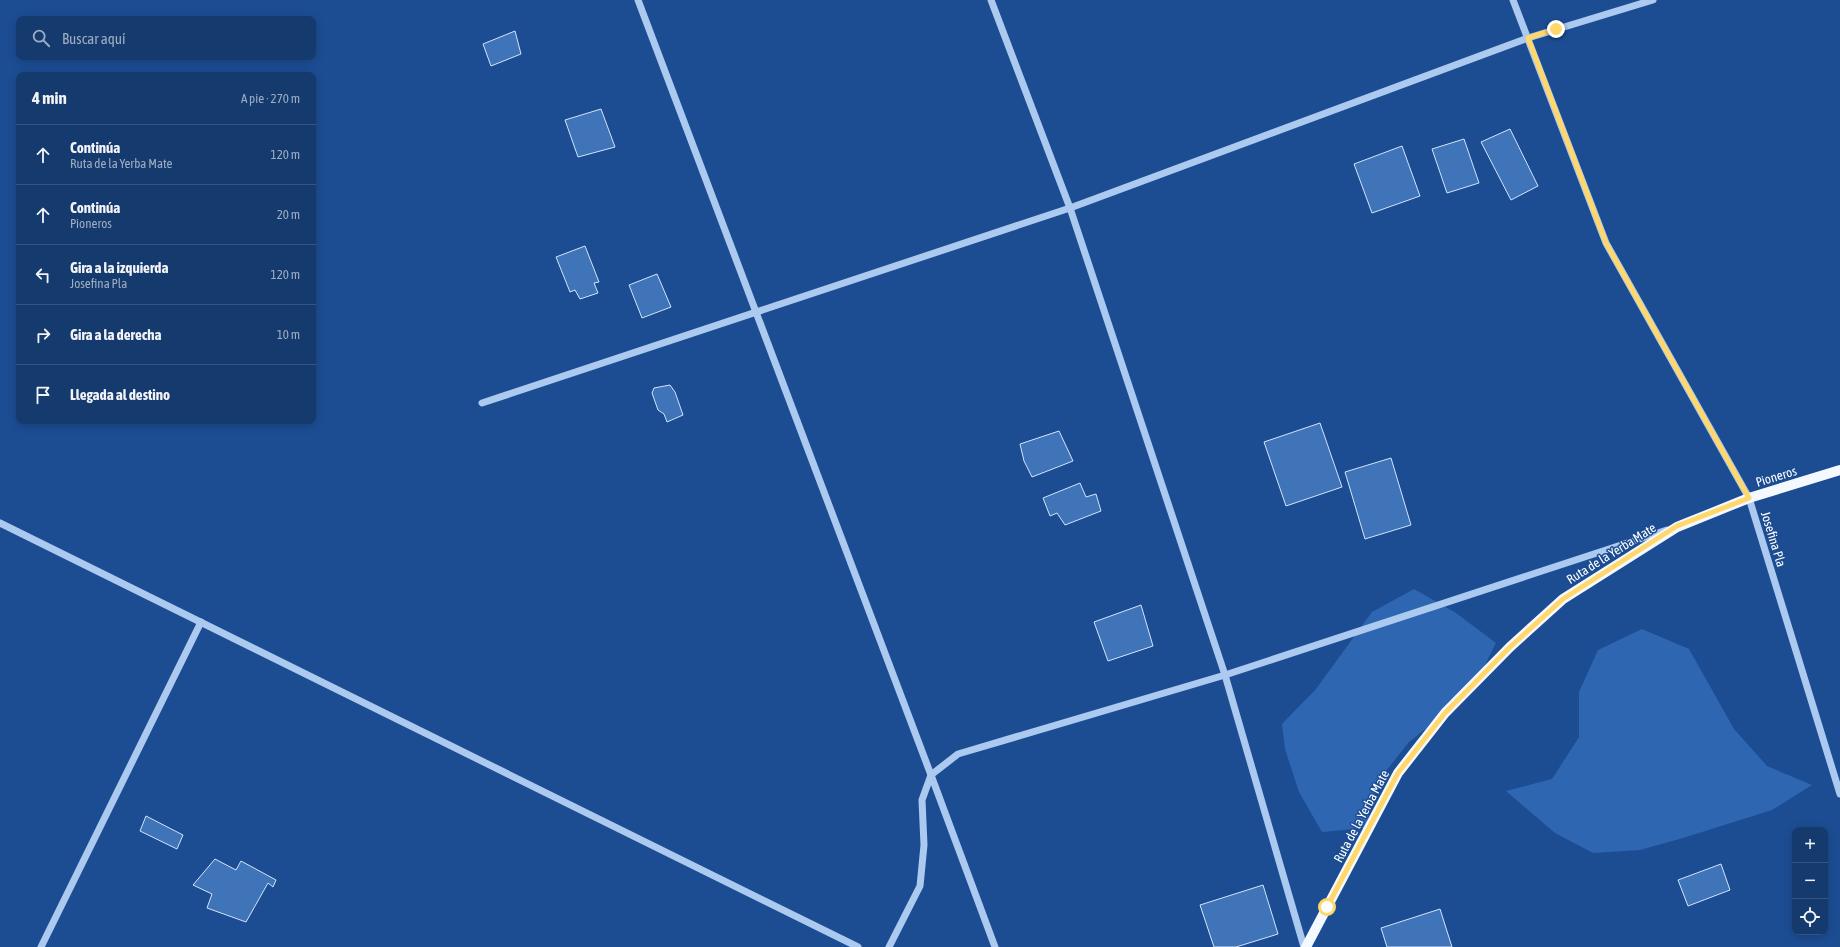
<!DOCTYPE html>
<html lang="es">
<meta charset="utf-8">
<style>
body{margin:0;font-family:"Asap Condensed",sans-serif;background:#224576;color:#f1f3f6}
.controls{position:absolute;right:12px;bottom:12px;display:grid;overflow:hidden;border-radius:8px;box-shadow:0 2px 10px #0003}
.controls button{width:36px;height:36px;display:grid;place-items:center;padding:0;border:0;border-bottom:1px solid #345481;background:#153a6e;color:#f1f3f6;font:20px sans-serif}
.stop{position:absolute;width:12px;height:12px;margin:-9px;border:3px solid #ffd76a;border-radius:50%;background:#fff}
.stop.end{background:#ffd76a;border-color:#fff;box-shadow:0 1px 4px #0008}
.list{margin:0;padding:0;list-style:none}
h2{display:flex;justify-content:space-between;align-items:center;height:52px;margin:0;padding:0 16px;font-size:17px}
h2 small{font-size:13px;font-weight:400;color:#9dadc2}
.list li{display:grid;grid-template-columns:26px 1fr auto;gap:12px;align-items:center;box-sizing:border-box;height:60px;padding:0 16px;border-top:1px solid #345481}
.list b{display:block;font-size:15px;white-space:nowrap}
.list p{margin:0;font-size:13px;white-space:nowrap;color:#9dadc2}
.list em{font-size:13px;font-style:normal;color:#9dadc2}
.icon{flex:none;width:22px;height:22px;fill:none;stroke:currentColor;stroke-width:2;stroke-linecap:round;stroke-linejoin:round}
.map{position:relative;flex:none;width:1840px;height:947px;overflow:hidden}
.search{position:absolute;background:#153a6e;box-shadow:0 2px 10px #0003;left:16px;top:16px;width:300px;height:44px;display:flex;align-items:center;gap:10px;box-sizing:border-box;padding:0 14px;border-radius:8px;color:#9dadc2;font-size:15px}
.panel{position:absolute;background:#153a6e;box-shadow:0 2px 10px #0003;left:16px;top:72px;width:300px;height:352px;border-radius:8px}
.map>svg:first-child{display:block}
.green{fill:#2f66b1}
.building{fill:#4074b9;stroke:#d3e4fa}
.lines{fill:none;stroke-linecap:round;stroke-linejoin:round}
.minor{stroke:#acc9ef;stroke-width:7}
.major{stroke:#f4f8ff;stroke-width:10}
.route{stroke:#ffd76a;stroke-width:5}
.labels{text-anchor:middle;stroke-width:3;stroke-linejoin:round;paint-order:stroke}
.street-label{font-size:13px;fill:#fff;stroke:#1c4d93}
</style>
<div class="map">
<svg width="1840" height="947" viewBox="0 0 1840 947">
<rect width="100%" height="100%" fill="#1c4d93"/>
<g class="green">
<path d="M1414 589 1456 613 1496 643 1476 683 1443 715 1409 742 1379 780 1365 828 1322 832 1299 792 1285 749 1282 724 1316 689 1372 612Z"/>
<path d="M1642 629 1689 649 1734 729 1767 766 1812 785 1772 810 1683 838 1640 850 1593 853 1555 833 1506 791 1552 779 1579 737V692L1598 650Z"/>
</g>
<g class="building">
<path d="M515 31 521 54 491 66 483 44Z"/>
<path d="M601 109 615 147 578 157 565 120Z"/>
<path d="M1510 129 1538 186 1511 200 1481 142Z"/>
<path d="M1464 139 1479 183 1447 193 1432 149Z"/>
<path d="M1402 146 1420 196 1372 213 1354 164Z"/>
<path d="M585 246 599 282 594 283 598 293 580 299 575 290 570 292 556 257Z"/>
<path d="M657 274 671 307 642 318 629 285Z"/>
<path d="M670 385 675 392 683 415 667 422 664 414 658 410 652 393 654 388Z"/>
<path d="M1320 423 1342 487 1286 506 1264 442Z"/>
<path d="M1059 431 1073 461 1032 477 1024 461 1020 444Z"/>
<path d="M1391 458 1411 525 1365 539 1345 472Z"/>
<path d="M1080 483 1086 497 1096 494 1101 511 1065 525 1057 513 1050 516 1043 498Z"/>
<path d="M1141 605 1153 646 1108 661 1094 622Z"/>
<path d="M146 816 183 835 177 849 140 831Z"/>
<path d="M215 859 236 870 241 861 276 880 273 887 268 883 246 922 207 908 212 894 193 885Z"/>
<path d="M1721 864 1730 890 1688 906 1678 880Z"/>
<path d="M1263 885 1278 934 1236 947H1214L1200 905Z"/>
<path d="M1440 909 1452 947H1387L1381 928Z"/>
</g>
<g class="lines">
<g class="minor">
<path d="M638 0 931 775 995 947"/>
<path d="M991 0 1070 208 1225 675 1304 947"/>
<path d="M1513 0 1606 243 1749 498 1840 794"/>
<path d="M482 403 1070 208 1528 38 1653 0"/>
<path d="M0 523 858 947"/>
<path d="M41 947 201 622"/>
<path d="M889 947 920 886 924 845 922 800 931 775 958 754 1225 675 1667 530"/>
</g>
<path class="major" d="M1306 947 1398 773 1445 713 1510 647 1563 599 1677 527 1749 498 1840 470"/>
</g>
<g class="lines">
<path class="route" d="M1327 907 1398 773 1445 713 1510 647 1563 599 1627 558 1677 526 1749 498 1606 243 1528 38 1556 29"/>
</g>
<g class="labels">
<g class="street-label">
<text transform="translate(1776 476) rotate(-17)" y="5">Pioneros</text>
<text transform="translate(1774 539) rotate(73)" y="5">Josefina Pla</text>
<text transform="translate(1611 553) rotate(-32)" y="5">Ruta de la Yerba Mate</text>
<text transform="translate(1361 816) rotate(-62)" y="5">Ruta de la Yerba Mate</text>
</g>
</g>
</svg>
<div class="controls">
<button>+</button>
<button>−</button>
<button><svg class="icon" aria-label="locate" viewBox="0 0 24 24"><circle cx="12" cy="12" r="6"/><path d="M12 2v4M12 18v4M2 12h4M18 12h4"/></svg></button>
</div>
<div class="stop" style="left:1327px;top:907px"></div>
<div class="stop end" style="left:1556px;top:29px"></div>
<div class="search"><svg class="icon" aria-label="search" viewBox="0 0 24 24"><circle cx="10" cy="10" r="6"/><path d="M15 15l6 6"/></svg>Buscar aquí</div>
<section class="panel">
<h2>4 min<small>A pie · 270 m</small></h2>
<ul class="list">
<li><svg class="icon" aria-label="ahead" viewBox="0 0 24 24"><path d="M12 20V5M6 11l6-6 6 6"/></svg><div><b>Continúa</b><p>Ruta de la Yerba Mate</p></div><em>120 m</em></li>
<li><svg class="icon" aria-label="ahead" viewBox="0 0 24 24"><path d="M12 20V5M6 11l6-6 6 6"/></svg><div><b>Continúa</b><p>Pioneros</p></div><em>20 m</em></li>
<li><svg class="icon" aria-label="left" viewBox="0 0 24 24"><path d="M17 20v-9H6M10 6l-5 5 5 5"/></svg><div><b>Gira a la izquierda</b><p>Josefina Pla</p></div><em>120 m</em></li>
<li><svg class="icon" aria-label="right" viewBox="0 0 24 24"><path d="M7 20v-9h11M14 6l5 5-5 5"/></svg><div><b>Gira a la derecha</b></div><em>10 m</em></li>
<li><svg class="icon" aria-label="arrive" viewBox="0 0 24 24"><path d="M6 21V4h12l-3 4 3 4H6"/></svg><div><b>Llegada al destino</b></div></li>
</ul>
</section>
</div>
